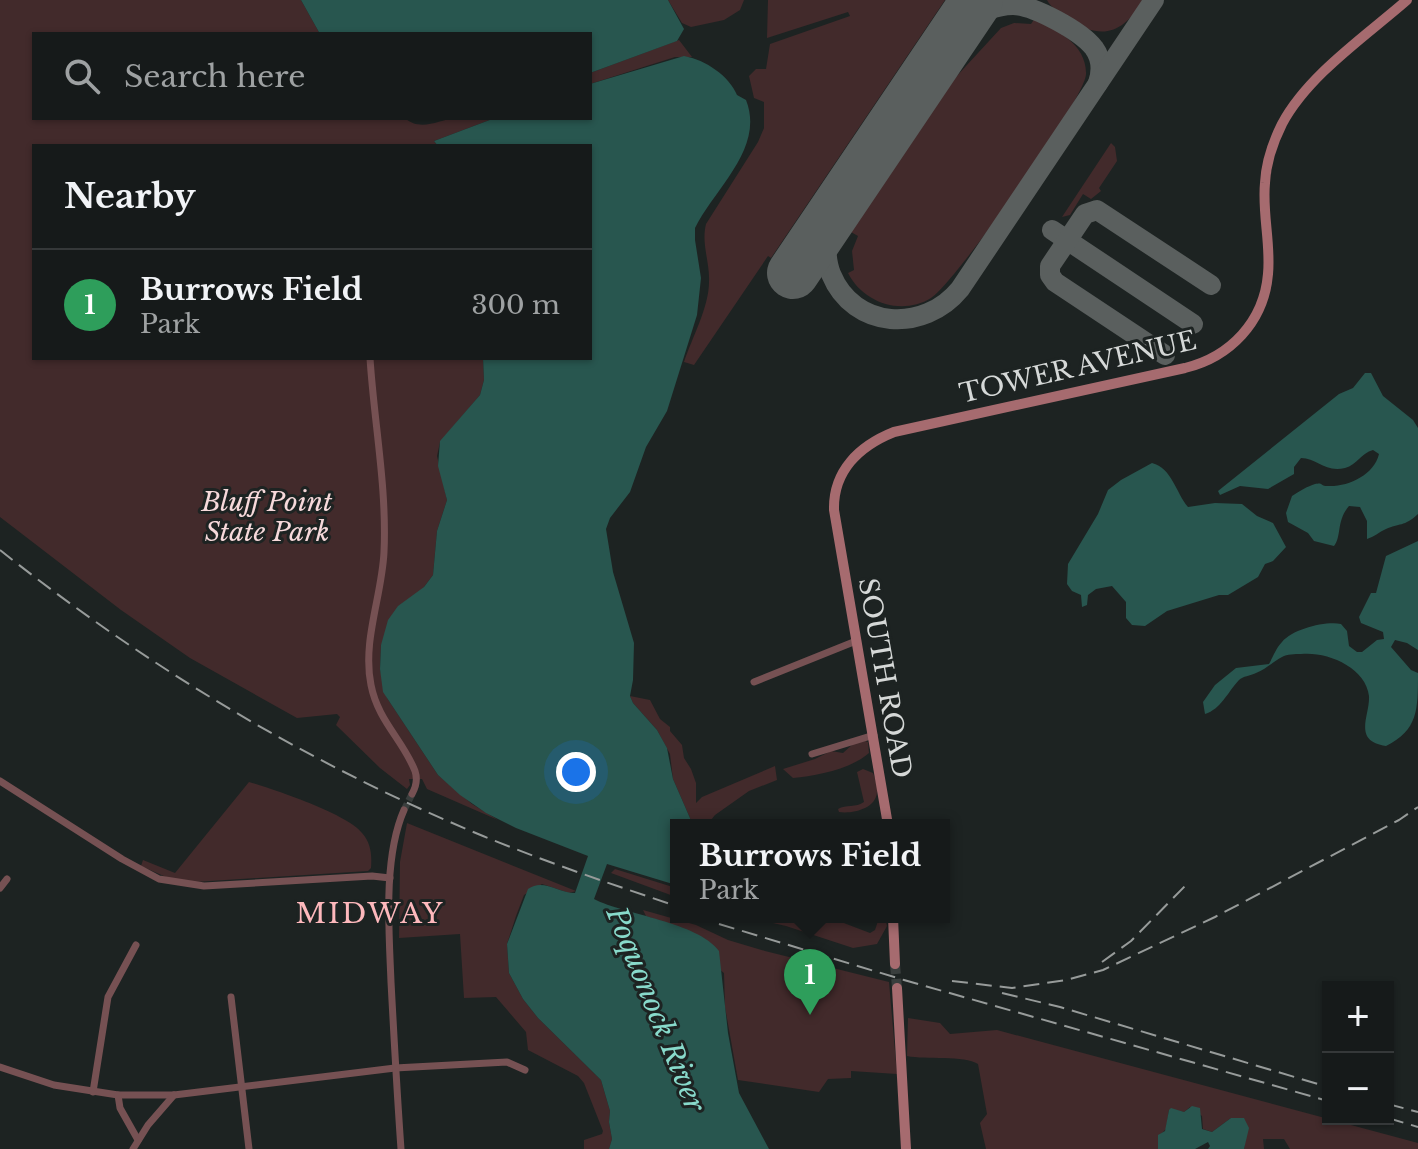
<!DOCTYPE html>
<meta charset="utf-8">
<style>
body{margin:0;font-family:"Libre Baskerville",serif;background:#232727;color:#f1f3f6}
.controls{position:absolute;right:24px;bottom:24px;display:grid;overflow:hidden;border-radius:0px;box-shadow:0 2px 6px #0004}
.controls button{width:72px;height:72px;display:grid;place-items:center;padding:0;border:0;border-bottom:2px solid #353839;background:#161a1a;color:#f1f3f6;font:40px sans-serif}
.you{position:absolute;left:576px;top:772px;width:28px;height:28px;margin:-20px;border:6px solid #fff;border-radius:50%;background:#1a73e8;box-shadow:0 0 0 12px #1a73e833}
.badge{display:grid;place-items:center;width:52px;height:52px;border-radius:50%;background:#f49aa1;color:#fff;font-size:26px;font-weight:700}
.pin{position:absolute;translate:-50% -66px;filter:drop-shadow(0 2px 4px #0008)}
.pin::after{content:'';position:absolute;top:42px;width:28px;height:24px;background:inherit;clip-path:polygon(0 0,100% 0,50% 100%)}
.popup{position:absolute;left:670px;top:819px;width:280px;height:104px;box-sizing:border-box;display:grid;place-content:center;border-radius:0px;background:#161a1a;filter:drop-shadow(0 2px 6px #0005);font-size:26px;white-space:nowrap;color:#9ea1a2}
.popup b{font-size:30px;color:#f1f3f6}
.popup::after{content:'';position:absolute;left:50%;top:100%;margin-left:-16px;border:16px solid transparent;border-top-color:#161a1a}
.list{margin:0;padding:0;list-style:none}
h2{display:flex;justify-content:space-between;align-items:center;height:104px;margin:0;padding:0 32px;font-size:34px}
h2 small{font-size:26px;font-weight:400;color:#9ea1a2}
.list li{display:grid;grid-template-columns:52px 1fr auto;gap:24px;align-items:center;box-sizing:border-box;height:112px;padding:0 32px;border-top:2px solid #353839}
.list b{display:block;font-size:30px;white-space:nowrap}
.list p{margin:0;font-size:26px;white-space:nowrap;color:#9ea1a2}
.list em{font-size:26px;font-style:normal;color:#9ea1a2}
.icon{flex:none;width:44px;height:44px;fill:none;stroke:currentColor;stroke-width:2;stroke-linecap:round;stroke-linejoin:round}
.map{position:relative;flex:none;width:1418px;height:1149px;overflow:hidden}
.search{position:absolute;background:#161a1a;box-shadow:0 2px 6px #0004;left:32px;top:32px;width:560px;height:88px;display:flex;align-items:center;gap:20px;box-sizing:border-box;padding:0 28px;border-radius:0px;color:#9ea1a2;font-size:30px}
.panel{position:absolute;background:#161a1a;box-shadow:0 2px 6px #0004;left:32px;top:144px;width:560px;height:216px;border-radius:0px}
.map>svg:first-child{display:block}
.green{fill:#422a2b}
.water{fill:#28564f}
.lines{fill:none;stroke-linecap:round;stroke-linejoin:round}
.taxiway{stroke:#5a5f5e;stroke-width:20}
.runway{stroke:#5a5f5e;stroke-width:52}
.minor-tunnel{stroke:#393e3d;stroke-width:7;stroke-dasharray:7 3.5;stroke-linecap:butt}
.secondary-tunnel{stroke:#393e3d;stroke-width:10;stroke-dasharray:10 5;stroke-linecap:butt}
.minor{stroke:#765153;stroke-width:7}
.secondary{stroke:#a66b6f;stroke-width:10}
.rail{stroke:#979b9a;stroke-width:2;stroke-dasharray:16 8;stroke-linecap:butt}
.labels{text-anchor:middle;stroke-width:6;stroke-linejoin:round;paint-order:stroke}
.street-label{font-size:26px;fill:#d5d8d7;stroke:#1d2322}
.park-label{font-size:26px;font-style:italic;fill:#f7d9db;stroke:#1d2322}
.neighbourhood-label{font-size:28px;letter-spacing:2px;fill:#fdb8bc;stroke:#1d2322}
.water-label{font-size:28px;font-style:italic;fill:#88dacb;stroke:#1d2322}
</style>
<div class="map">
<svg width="1418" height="1149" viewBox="0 0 1418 1149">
<rect width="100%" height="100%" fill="#1d2322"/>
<g class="green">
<path d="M0 0H301L320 34H34V118H405C420 132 439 120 455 118 468 117 482 118 495 118L434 141 438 146H34V358H483L484 380 480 395 440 442 437 456 447 500 437 531 433 575 381 645 380 669 387 698 438 775 472 804 498 820 427 789 422 779H409L410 785 407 789 380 768 336 725 340 717 337 714 297 718 190 658 121 610 0 517Z"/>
<path d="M668 0H744L740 10 724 20 691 27 682 23Z"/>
<path d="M768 0H945L771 258 768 256 694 365 684 362C692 338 709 307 709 282 710 262 701 244 706 224L758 142 764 128V102L754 98 749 76 756 69H766L770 44 850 16 848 12 767 38Z"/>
<path d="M1047 0H1144C1124 31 1104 42 1070 20 1062 14 1051 8 1047 0Z"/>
<path d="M1035 18C1057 30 1087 45 1086 74 1086 98 954 284 931 298 902 316 863 303 848 273L854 270 852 251 858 236 851 232 955 78 1001 28 1014 23 1031 24Z"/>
<path d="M679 40 692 57H675L590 84V73Z"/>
<path d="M1111 143 1115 147 1117 161 1099 188 1101 191 1091 199 1083 194 1070 215 1062 217Z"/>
<path d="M630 696 650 700 660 719 670 727V731L682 745 684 758 691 769 696 783V803L702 797 775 766 777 780 749 791 715 815 707 825H693L673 779 670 754 657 730 633 703Z"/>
<path d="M865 741 868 742 869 753C851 769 816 776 793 778L783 769 815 759 831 751 843 753 853 744Z"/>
<path d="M863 769 873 773C875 778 878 786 877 792 876 809 852 814 839 812L838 809C846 804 856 808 864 802L857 772Z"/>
<path d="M249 782C273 789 348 814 362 833 371 843 372 855 371 868L368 871 195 882 175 881 141 866 143 860 175 873Z"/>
<path d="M407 823 576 891 569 893 542 884 524 895 516 916 507 944 509 973 523 999 538 1018 601 1080 610 1111 609 1122 612 1139 609 1149H584V1140L602 1134 603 1131 584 1083 578 1076 528 1050 526 1032 496 997 464 998 460 934 399 938 400 862Z"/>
<path d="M615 869 676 888V897L611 873Z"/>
<path d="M643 910 696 925 728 940 765 951 889 982 897 1074 851 1071V1078L828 1079 819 1092 738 1080 725 1007 724 973 662 922 646 916Z"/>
<path d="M747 917H828L870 933 875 930 878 921 871 917H885L887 926 877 944 853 948 786 926Z"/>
<path d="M908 1018 940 1023 950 1034 997 1030 1418 1143V1149H1290L1284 1139H1263L1264 1149H1244L1246 1136 1231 1118 1212 1132 1203 1129 1202 1116 1190 1107 1184 1112 1169 1110 1166 1129 1158 1137V1149H986L980 1123 987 1114 978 1064C964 1055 926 1060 907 1056Z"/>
</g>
<g class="water">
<path d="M301 0H668L684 29 677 41 590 73V34H320Z"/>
<path d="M684 56C706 60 729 76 737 95L746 100C765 148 715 188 695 228V240L701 278 697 315 667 411 646 447 630 492 610 518 606 529 613 572 634 643 633 680 630 696 633 703 657 730 667 748 673 779 693 825H676V885L607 864 594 899C625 915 698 922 719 951L728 1033 739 1093 769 1149H609L612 1139 609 1122 610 1111 601 1080 538 1018 523 999 509 973 507 944 528 889C543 878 558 893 575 893L588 856 516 828 486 813 460 795 438 775 383 692 380 669 381 645 388 620 398 606 424 587 433 575 437 531 447 500 438 466 440 441 480 395 484 380 483 358H590V146H438L434 141 495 118H590V84Z"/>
<path d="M1365 373H1371L1383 396 1413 420 1418 428V514C1404 527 1399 523 1386 529 1379 532 1374 537 1367 539V521L1360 507 1349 506C1336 521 1342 536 1334 546L1314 541 1308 533 1288 522 1286 513 1292 496C1298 492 1308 486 1315 484 1324 482 1319 486 1328 486 1348 487 1374 475 1379 454L1373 450C1361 453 1357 465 1345 468 1325 473 1317 458 1301 458L1294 467V474L1268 489 1240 486 1220 495 1218 491 1339 394 1353 388Z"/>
<path d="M1152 463C1172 468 1176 493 1188 507L1215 503 1242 504 1257 516 1273 523 1286 547 1273 561 1265 564 1258 577 1228 595H1219L1167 611 1145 626 1132 625 1126 618V602L1112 586 1096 589 1088 595 1087 605 1082 607 1081 595 1072 591 1067 584 1068 564 1098 514 1108 490 1121 480Z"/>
<path d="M1418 541V650L1407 643 1395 640 1391 647 1411 670 1418 673C1418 710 1418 730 1386 746 1352 741 1370 716 1369 696 1366 667 1326 651 1301 654 1295 654 1287 654 1282 657 1273 662 1266 669 1256 673 1250 676 1243 676 1239 680 1227 693 1221 709 1205 714L1203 702 1215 685 1236 668 1269 664C1273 657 1276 648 1282 642 1293 629 1325 621 1341 624L1347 631 1349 646 1357 652H1362L1377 640 1384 639 1383 632 1361 623 1359 617 1371 593H1376L1386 556Z"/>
<path d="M1192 1106 1200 1108 1202 1129 1212 1132 1231 1118H1244L1249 1128 1244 1149H1208L1210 1146 1208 1142 1195 1149H1158V1135L1165 1131 1169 1110 1171 1108 1184 1112Z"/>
</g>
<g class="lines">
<g class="taxiway">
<path d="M961 24C977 15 993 5 1013 5 1033 5 1081 31 1094 48 1102 59 1102 71 1098 83"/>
<path d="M826 224C826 240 825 259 831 274 854 330 924 333 960 289L1154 0"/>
<path d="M1052 230 1193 324"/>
<path d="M1165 355 1055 282 1050 275V266L1085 214 1097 210 1211 285"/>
</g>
<path class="runway" d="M793 273 977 0"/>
<path class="minor-tunnel" d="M404 810 412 794"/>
<path class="secondary-tunnel" d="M895 964 897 988"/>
<g class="minor">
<path d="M370 358C374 422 387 487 384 552 382 596 362 641 371 685 378 721 403 740 415 771 418 780 416 787 412 794"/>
<path d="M754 682 856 641"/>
<path d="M812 754 874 735"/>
<path d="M0 781 122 859 159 879 204 886 372 876 390 878"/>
<path d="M0 888 7 879"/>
<path d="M231 997 249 1149"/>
<path d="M0 1067 54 1085 118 1095H174L395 1068 507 1062 525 1070"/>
<path d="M93 1092 108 997 136 945"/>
<path d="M118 1095 120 1108 138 1140"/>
<path d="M133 1149 148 1125 174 1095"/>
<path d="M401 1149C397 1093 394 1038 391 982 389 930 383 858 404 810"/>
</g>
<g class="secondary">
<path d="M888 825 834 510C833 471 859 446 894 432L1185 368C1230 357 1264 322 1268 274 1271 244 1262 213 1265 183 1266 163 1273 142 1282 124 1308 75 1366 36 1407 0"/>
<path d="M893 917 895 964"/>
<path d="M897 988 906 1149"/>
</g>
<g class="rail">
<path d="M0 550C147 667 309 764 483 836 546 862 611 884 676 906"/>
<path d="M696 917 904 980 1328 1101"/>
<path d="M1102 962 1131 941 1187 884"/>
<path d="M952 981 1012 988 1066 980 1103 970 1215 917 1399 820 1418 807"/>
<path d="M1002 993 1060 1007 1328 1087"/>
<path d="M1388 1104 1418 1112"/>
<path d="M1388 1118 1418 1127"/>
</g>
</g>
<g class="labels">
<g class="street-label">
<text transform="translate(1078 367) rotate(-13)" y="9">TOWER AVENUE</text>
<text transform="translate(885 678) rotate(80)" y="9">SOUTH ROAD</text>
</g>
<g class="park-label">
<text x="267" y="511">Bluff Point<tspan x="267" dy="30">State Park</tspan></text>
</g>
<g class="neighbourhood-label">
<text x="370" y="923">MIDWAY</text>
</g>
<g class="water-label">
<text transform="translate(656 1009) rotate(68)" y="10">Poquonock River</text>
</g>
</g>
</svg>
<div class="controls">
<button>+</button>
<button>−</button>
</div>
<div class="you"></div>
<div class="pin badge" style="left:810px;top:1015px;background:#2e9e5b">1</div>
<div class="popup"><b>Burrows Field</b>Park</div>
<div class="search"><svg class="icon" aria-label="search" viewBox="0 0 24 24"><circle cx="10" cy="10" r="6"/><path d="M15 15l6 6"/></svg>Search here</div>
<section class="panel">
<h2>Nearby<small></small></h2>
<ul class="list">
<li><span class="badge" style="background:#2e9e5b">1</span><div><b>Burrows Field</b><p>Park</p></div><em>300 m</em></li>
</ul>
</section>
</div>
